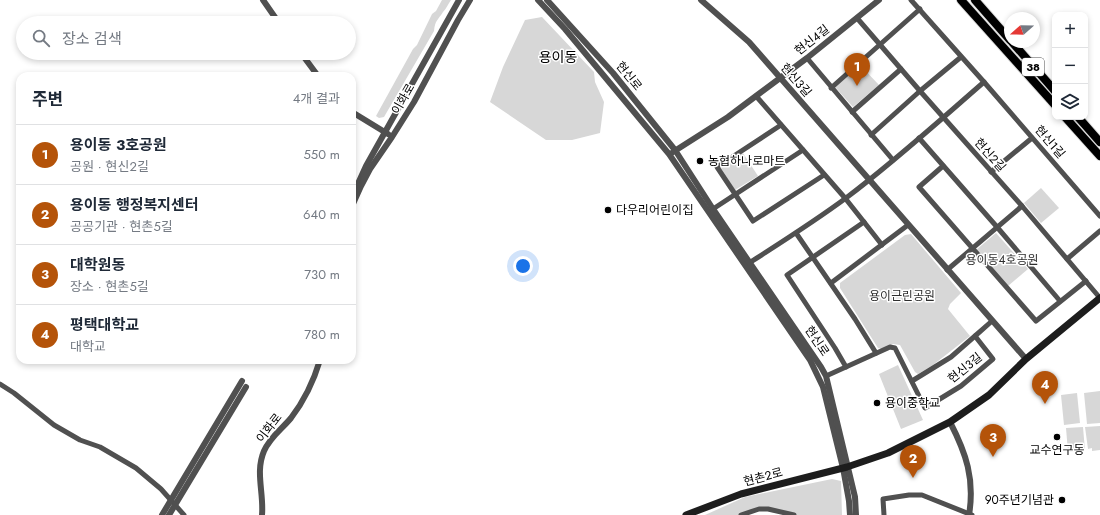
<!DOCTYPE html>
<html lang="ko">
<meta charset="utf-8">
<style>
body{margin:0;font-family:Jost,"Noto Sans KR",sans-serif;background:#f2f2f3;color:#1f2937}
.controls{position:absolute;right:12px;top:12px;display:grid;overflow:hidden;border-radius:8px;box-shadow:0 2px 6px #0003}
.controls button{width:36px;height:36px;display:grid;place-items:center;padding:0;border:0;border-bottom:1px solid #e0e1e3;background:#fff;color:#1f2937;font:20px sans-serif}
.compass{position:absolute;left:1004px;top:12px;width:36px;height:36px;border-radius:50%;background:#fff;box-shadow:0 2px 6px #0003;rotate:250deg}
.you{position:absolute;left:523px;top:266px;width:14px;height:14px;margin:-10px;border:3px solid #fff;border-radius:50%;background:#1a73e8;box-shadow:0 0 0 6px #1a73e833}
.badge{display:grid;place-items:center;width:26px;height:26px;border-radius:50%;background:#b45309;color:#fff;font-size:13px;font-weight:700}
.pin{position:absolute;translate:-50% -33px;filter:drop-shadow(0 1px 2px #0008)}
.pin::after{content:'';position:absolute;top:21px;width:14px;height:12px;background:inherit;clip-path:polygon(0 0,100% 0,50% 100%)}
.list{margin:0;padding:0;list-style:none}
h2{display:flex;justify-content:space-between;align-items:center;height:52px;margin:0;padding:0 16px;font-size:17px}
h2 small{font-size:13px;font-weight:400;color:#747a83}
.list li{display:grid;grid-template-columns:26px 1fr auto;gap:12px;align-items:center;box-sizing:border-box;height:60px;padding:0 16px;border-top:1px solid #e0e1e3}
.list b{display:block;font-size:15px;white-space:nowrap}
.list p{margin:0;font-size:13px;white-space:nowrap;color:#747a83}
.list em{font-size:13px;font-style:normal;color:#747a83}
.icon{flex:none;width:22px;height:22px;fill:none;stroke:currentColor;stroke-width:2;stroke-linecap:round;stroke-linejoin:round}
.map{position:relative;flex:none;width:1100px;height:515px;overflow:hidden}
.search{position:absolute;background:#fff;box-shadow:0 2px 6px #0003;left:16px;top:16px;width:340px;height:44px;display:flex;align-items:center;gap:10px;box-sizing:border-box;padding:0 14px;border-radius:22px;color:#747a83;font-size:15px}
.panel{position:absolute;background:#fff;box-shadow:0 2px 6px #0003;left:16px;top:72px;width:340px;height:292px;border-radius:12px}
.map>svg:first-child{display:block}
.green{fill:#d7d7d7}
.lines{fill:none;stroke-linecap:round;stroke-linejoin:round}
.primary-casing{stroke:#dbdbdb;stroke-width:10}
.minor{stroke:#505050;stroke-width:5}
.tertiary{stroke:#505050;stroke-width:6}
.secondary{stroke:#1d1d1d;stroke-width:7}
.primary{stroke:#000;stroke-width:8}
.poi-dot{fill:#000;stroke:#fff;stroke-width:1.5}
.labels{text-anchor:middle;stroke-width:3;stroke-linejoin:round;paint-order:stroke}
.shield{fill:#fff;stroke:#4c4c4c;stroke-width:1}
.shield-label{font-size:11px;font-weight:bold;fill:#000}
.street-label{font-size:12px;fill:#000;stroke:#fff}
.poi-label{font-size:12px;fill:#000;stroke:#fff;text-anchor:start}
.park-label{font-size:12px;fill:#2e2e2e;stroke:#fff}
.quarter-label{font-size:14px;fill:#000;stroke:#fff}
</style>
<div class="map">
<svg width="1100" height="515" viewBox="0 0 1100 515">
<rect width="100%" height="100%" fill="#fff"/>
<g class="green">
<path d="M442 0H451C448 4 446 9 443 12 438 20 435 20 434 31L384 117 379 118 376 116 413 49 417 45 432 14 436 11Z"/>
<path d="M542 17 594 72 595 82 604 102 600 133 572 140H546L490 102 503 67 525 20Z"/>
<path d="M860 65 879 85 853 107 835 87Z"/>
<path d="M743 153 758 176 735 190 721 168Z"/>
<path d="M1041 188 1059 208 1041 223 1024 203Z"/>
<path d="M996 233 1028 269 1008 286 976 250Z"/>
<path d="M911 234 961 293 950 304 948 309 970 336 933 365 918 374 915 372 900 345 893 344 882 349 878 348 840 288V283L905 235Z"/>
<path d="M898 365 923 420 901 429 879 374Z"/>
<path d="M1100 391V423L1087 424 1084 393Z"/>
<path d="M1077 393 1080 423 1064 425 1061 395Z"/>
<path d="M1100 426V450L1092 451V448L1088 449 1085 427Z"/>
<path d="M1083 427 1085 451 1068 452 1066 428Z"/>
<path d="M832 479 841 481 842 515H794L768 509 741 515H705L745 497Z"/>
</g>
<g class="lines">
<defs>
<g id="primary">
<path d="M961 0 1055 105"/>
<path d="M975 0 1010 40"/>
<path d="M1012 42 1055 91"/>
<path d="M1065 117 1100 156"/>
<path d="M1078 117 1100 142"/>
</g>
</defs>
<use href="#primary" class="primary-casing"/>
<g class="minor">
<path d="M911 0 984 82 1100 216"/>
<path d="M857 18 920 91 1022 206 1100 298"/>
<path d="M807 58 893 160"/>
<path d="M831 88 920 9"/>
<path d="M756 96 845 198 864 222 787 275 835 348 846 367"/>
<path d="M852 112 901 69"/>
<path d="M781 125 717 167 753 221 824 175"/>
<path d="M871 135 920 91 961 57"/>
<path d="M919 138 997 227 1060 301"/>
<path d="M943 166 919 187 1036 321 1086 281"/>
<path d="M991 172 1032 138"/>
<path d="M713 209 803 150"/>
<path d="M864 222 882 245"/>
<path d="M796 233 855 319 876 353"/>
<path d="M1067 259 1100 231"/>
<path d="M749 263C782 242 815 221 846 198 894 162 939 121 984 82"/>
<path d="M947 270 1022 206"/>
<path d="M831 283 908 225"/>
<path d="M826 376 890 347 895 348 925 408 961 386 993 359 975 336"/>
<path d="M912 381 951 357 975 336 992 321"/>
<path d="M0 384 14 393 54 425 80 440 100 447 136 468 161 489 184 515"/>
<path d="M741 515 759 509H768L794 515"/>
<path d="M884 515 883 499 909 495H922L972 515"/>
</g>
<g class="tertiary">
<path d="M263 0 279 23"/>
<path d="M538 0 565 29 669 154 810 360 823 387 843 468 849 501 850 515"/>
<path d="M547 0 613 73 675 150 713 209 821 367 826 376 855 497 856 515"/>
<path d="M701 0 749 42 1026 359"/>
<path d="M301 53 318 76"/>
<path d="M352 112 388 134"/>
<path d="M673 152 728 117 756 96 807 58 879 0"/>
<path d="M356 188 366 166 459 0"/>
<path d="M352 206 361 186 370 169 392 137 414 102 458 20 470 0"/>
<path d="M950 422C966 453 975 479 969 515"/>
<path d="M162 515 242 381"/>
<path d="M169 515 246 387"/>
<path d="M262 515C264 493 255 472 264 451 270 437 282 429 291 418 304 401 314 380 320 360"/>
</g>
<path class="secondary" d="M686 515 741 494 847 467 888 453 950 422 989 395 1026 359 1100 298"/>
<use href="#primary" class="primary"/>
</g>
<g class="poi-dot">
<circle cx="700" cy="161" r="4"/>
<circle cx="608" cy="210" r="4"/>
<circle cx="877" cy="403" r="4"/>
<circle cx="1057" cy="437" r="4"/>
<circle cx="1062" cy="500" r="4"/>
</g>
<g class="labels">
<rect class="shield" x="1022" y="58" width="22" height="18" rx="3"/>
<g class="shield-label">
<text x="1033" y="71">38</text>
</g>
<g class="street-label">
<text transform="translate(812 40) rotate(-38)" y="4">현신4길</text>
<text transform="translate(629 76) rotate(51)" y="4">현신로</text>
<text transform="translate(796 80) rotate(49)" y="4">현신3길</text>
<text transform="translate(403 99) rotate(-60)" y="4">이화로</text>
<text transform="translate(1050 142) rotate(49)" y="4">현신1길</text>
<text transform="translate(990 155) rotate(48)" y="4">현신2길</text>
<text transform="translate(817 341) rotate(56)" y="4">현신로</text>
<text transform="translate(965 368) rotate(-39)" y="4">현신3길</text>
<text transform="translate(269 428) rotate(-52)" y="4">이화로</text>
<text transform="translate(763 477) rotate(-15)" y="4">현촌2로</text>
</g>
<g class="poi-label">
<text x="708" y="165">농협하나로마트</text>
<text x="616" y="214">다우리어린이집</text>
<text x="885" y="407">용이중학교</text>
<text x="1057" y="454" text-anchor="middle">교수연구동</text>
<text x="1054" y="504" text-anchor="end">90주년기념관</text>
</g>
<g class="park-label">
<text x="1002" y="264">용이동4호공원</text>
<text x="902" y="300">용이근린공원</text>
</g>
<g class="quarter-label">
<text x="558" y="62">용이동</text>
</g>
</g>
</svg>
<div class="controls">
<button>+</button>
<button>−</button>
<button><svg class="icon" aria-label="layers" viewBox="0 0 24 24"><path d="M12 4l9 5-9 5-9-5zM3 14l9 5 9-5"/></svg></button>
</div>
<svg class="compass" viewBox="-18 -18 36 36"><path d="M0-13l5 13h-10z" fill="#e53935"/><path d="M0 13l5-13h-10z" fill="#747a83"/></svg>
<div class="you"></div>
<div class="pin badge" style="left:857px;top:86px">1</div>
<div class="pin badge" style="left:913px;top:478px">2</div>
<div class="pin badge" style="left:993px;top:457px">3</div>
<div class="pin badge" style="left:1045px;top:404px">4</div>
<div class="search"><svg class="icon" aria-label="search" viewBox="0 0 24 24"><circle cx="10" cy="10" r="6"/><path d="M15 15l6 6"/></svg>장소 검색</div>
<section class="panel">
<h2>주변<small>4개 결과</small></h2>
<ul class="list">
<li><span class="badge">1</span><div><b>용이동 3호공원</b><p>공원 · 현신2길</p></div><em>550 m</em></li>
<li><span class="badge">2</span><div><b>용이동 행정복지센터</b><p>공공기관 · 현촌5길</p></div><em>640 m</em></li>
<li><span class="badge">3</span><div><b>대학원동</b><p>장소 · 현촌5길</p></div><em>730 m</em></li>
<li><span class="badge">4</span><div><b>평택대학교</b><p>대학교</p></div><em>780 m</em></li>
</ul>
</section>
</div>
